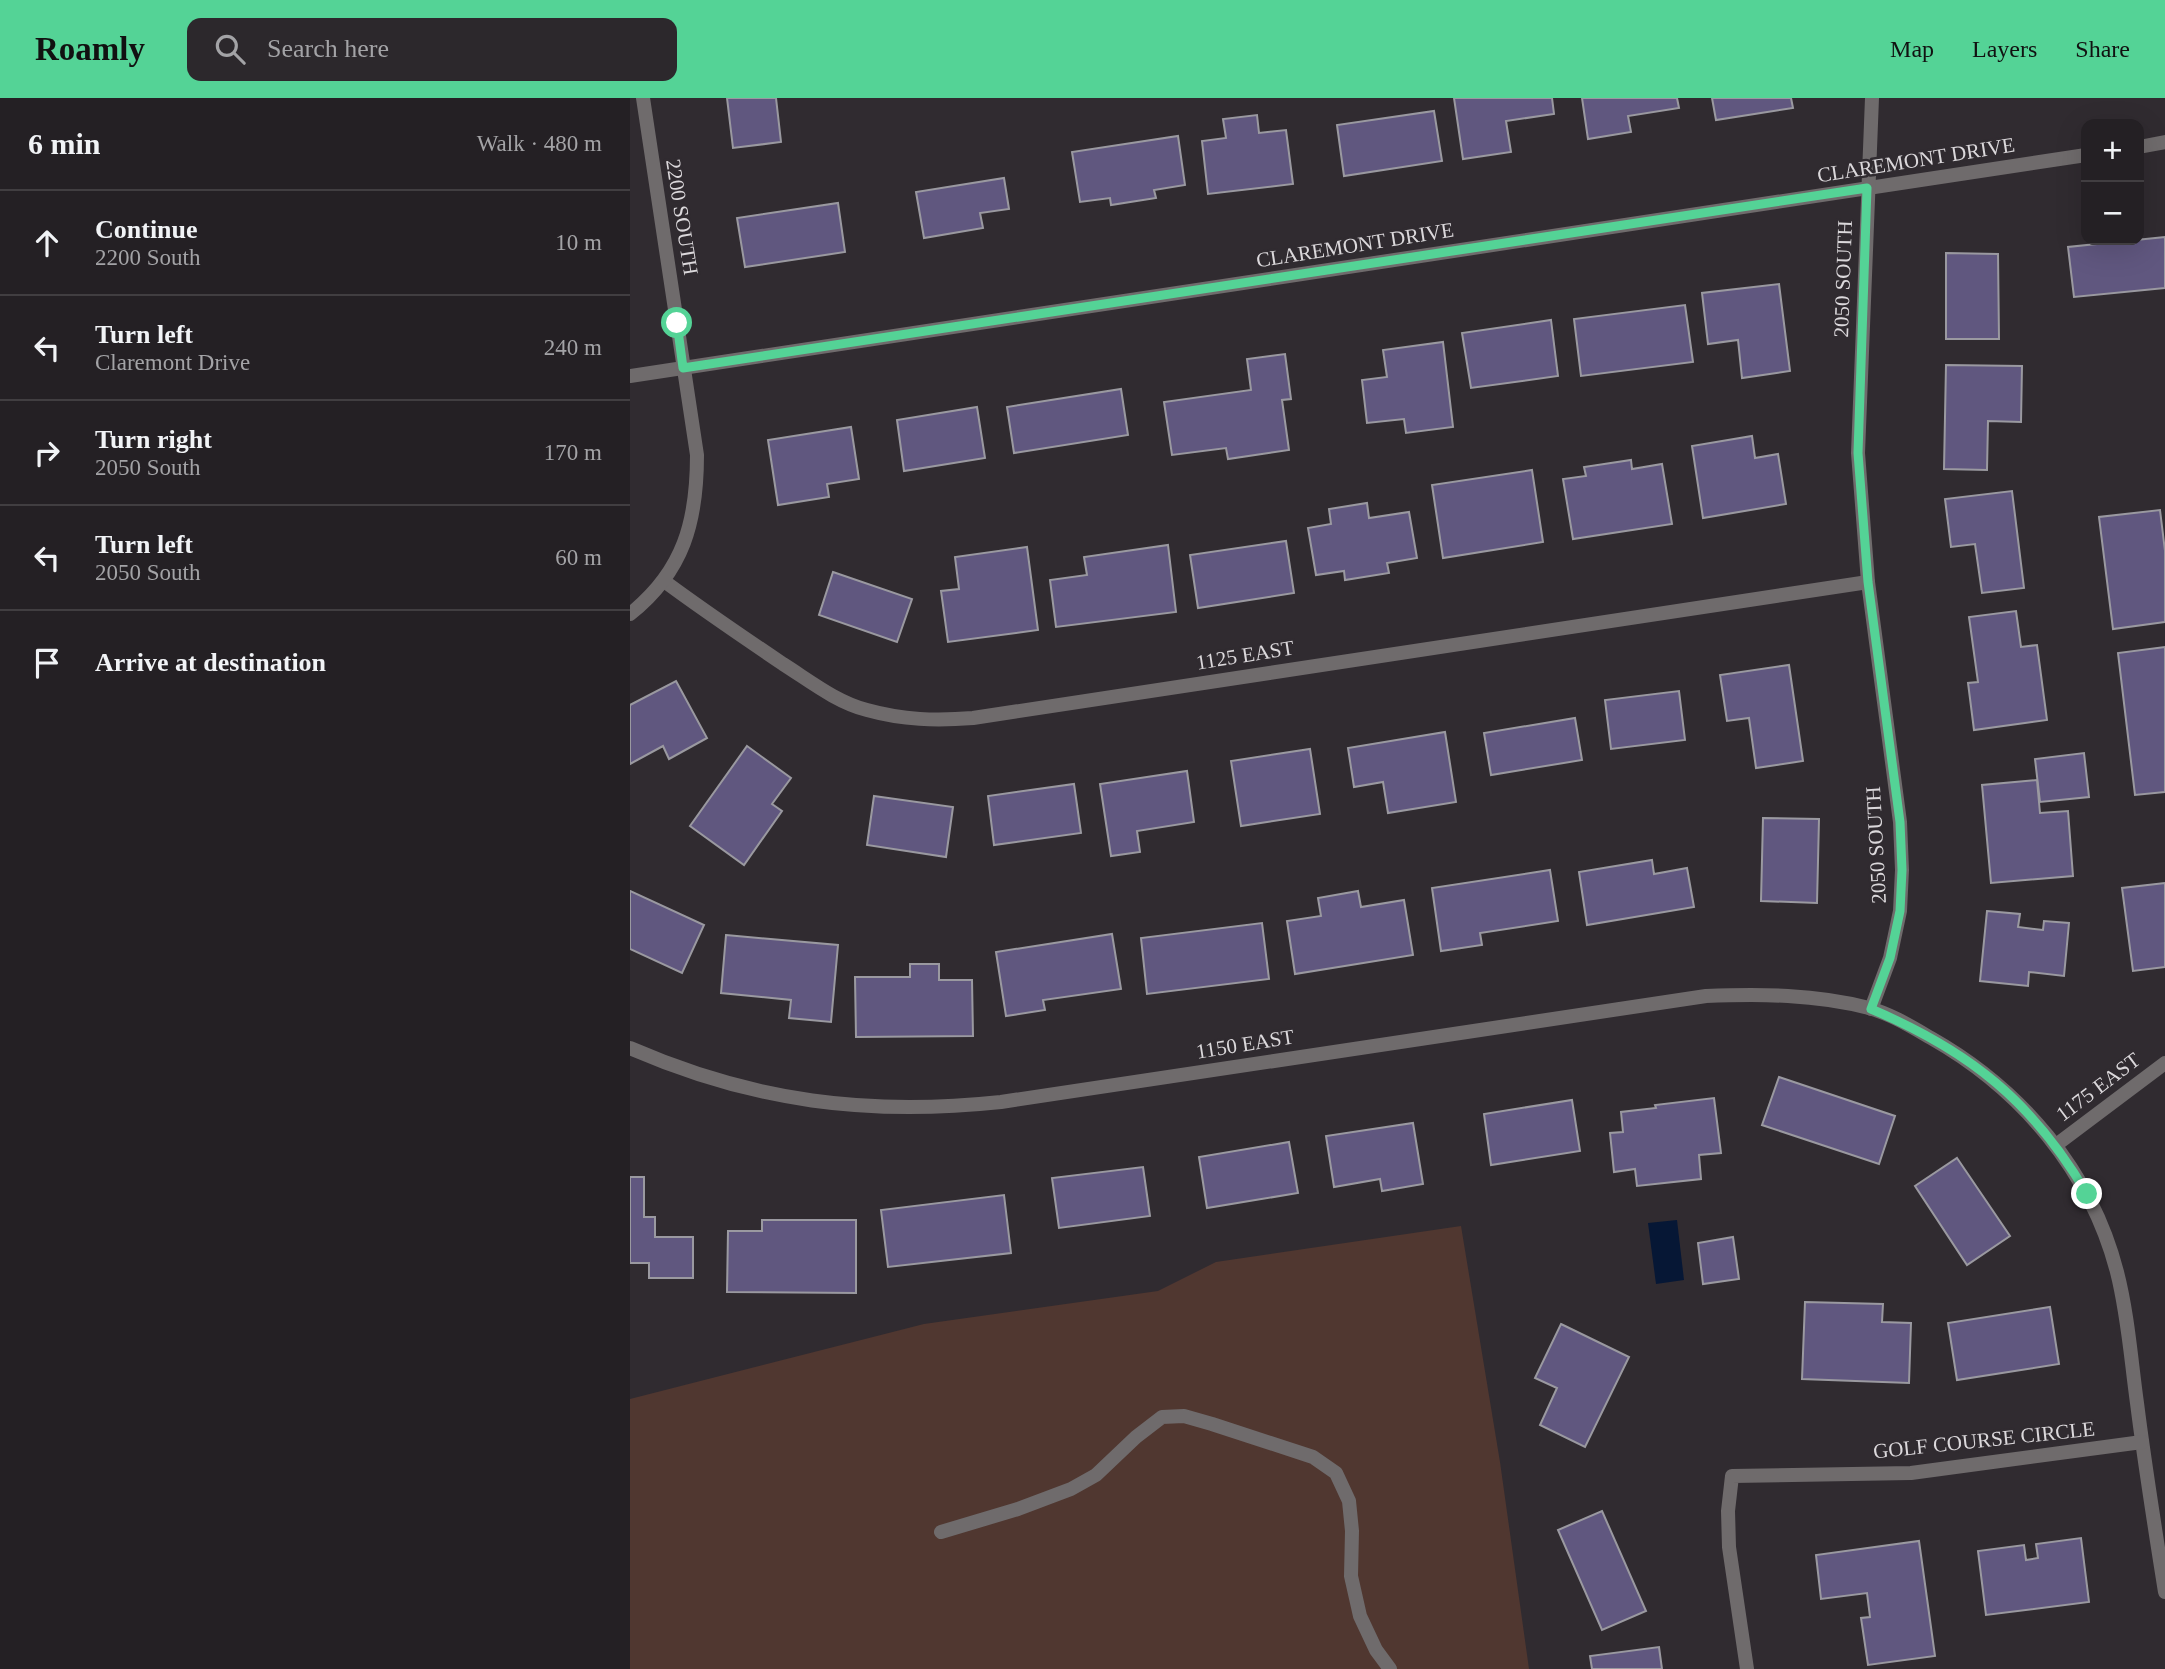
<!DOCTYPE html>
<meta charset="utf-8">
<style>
body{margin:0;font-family:Georgia,serif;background:#2c282c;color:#f1f3f6}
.controls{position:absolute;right:21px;top:21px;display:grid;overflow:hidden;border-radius:14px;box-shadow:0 7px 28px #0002}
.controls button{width:63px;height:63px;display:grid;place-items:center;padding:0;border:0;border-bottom:2px solid #413e41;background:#242024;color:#f1f3f6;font:35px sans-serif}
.stop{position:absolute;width:21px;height:21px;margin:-16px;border:5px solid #54d396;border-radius:50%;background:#fff}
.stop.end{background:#54d396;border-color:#fff;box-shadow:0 2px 7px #0008}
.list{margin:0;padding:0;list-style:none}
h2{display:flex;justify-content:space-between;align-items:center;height:91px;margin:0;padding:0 28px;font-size:30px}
h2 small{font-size:23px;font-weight:400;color:#a3a3a6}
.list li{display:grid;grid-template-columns:46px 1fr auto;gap:21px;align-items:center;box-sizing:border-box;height:105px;padding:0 28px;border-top:2px solid #413e41}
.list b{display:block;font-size:26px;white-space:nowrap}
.list p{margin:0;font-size:23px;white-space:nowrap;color:#a3a3a6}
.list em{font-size:23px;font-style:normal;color:#a3a3a6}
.icon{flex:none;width:38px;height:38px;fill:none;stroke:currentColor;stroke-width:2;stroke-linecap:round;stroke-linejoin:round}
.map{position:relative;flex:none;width:1535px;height:1571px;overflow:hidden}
header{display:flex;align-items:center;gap:42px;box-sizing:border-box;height:98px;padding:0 35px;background:#54d396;color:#111}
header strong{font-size:33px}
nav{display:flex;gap:38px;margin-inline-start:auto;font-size:24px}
.search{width:490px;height:63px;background:#2c282c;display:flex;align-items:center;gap:18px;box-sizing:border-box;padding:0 24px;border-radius:14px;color:#a3a3a6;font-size:26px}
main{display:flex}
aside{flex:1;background:#242024}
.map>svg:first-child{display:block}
.green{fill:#503730}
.water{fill:#061735}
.building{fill:#60577f;stroke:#9a99a0;stroke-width:2}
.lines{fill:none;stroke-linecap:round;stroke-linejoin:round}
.service{stroke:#6f6b6c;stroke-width:14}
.minor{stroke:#6f6b6c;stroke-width:14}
.route{stroke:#54d396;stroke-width:9}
.labels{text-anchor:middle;stroke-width:5;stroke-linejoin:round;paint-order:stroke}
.street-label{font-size:21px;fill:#dbd8db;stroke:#302b30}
</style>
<header>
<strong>Roamly</strong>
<div class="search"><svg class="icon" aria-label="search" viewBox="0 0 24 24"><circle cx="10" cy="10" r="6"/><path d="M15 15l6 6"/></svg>Search here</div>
<nav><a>Map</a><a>Layers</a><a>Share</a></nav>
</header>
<main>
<aside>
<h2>6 min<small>Walk · 480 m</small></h2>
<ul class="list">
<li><svg class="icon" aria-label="ahead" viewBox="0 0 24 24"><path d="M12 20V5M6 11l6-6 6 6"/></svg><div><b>Continue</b><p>2200 South</p></div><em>10 m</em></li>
<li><svg class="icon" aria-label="left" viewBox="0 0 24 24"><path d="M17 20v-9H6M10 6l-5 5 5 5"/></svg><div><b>Turn left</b><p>Claremont Drive</p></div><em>240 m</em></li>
<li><svg class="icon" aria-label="right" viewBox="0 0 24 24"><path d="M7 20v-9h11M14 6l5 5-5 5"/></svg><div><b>Turn right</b><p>2050 South</p></div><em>170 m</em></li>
<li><svg class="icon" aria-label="left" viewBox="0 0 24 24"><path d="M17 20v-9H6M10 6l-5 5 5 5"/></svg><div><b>Turn left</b><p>2050 South</p></div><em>60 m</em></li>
<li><svg class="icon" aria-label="arrive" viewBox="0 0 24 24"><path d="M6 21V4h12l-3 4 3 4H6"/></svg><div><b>Arrive at destination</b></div></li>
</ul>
</aside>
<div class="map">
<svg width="1535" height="1571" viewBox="0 0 1535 1571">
<rect width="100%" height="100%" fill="#302b30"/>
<path class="green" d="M831 1128 870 1364 899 1571H0V1301L294 1226 528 1193 586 1164Z"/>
<path class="water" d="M1047 1122 1054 1182 1026 1186 1018 1125Z"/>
<g class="building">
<path d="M97 0H146L151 44 103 50Z"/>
<path d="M824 0H922L924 16 876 23 881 54 833 61Z"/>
<path d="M952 0H1047L1049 10 998 18 1001 34 958 41Z"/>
<path d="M1082 0H1161L1163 10 1086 22Z"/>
<path d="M804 13 812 63 714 78 707 27Z"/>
<path d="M627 17 629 35 656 32 663 86 578 96 572 43 596 40 593 21Z"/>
<path d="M548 38 555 87 524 92 526 100 481 107 480 100 450 104 442 54Z"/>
<path d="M374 80 379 111 350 115 353 130 294 140 286 94Z"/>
<path d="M208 105 215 154 115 169 107 120Z"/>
<path d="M1535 139V190L1444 199 1438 149Z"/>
<path d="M1316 155 1368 156 1369 241H1316Z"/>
<path d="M1149 186 1160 273 1112 280 1108 242 1078 246 1072 195Z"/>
<path d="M1055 207 1063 264 951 278 944 221Z"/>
<path d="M921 222 928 278 841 290 832 235Z"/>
<path d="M813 244 823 329 776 335 774 321 737 325 732 282 757 279 753 252Z"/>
<path d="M655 256 661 301 652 302 659 352 598 361 596 350 542 357 534 304 621 292 617 261Z"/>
<path d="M1316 267 1392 268 1391 324 1358 323 1357 372 1314 371Z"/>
<path d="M491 291 498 337 384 355 377 309Z"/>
<path d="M347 309 355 360 274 373 267 322Z"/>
<path d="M221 329 229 381 197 386 199 399 148 407 138 342Z"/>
<path d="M1122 338 1125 360 1148 356 1156 406 1073 420 1062 348Z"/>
<path d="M1001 362 1002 371 1032 366 1042 426 943 441 933 381 956 378 954 369Z"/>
<path d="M902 372 913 444 813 460 802 387Z"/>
<path d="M1382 393 1394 490 1352 495 1345 446 1321 449 1315 401Z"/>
<path d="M737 405 739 420 779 414 787 460 757 465 759 475 715 482 714 473 686 477 678 430 701 426 699 411Z"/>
<path d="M1530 412 1535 453V524L1483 531 1469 419Z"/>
<path d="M656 443 664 495 568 510 560 457Z"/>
<path d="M538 447 546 514 426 529 420 482 457 477 454 459Z"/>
<path d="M397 449 408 532 318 544 311 493 329 491 325 459Z"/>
<path d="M203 474 282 501 267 544 189 517Z"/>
<path d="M1386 513 1391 549 1407 547 1417 622 1344 632 1338 585 1348 584 1339 519Z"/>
<path d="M1535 549V694L1505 697 1488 555Z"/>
<path d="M1159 567 1173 663 1126 670 1119 620 1097 623 1090 577Z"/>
<path d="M46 583 77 640 39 661 33 648 0 666V607Z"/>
<path d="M1049 593 1055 642 981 651 975 602Z"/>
<path d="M945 620 952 662 861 677 854 635Z"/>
<path d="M815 634 826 704 758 715 753 684 724 689 718 650Z"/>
<path d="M117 648 161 680 142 706 152 713 114 767 60 728Z"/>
<path d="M680 651 690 716 611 728 601 663Z"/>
<path d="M1454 655 1459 699 1410 704 1405 661Z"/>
<path d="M557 673 564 724 507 733 510 754 481 758 470 686Z"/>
<path d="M1407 682 1410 715 1438 713 1443 778 1361 785 1352 687Z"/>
<path d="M444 686 451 735 364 747 358 698Z"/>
<path d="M244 698 323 709 316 759 237 747Z"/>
<path d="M1133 720 1189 721 1187 805 1131 803Z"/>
<path d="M1022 762 1024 776 1057 770 1064 809 957 827 949 774Z"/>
<path d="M920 772 928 823 850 835 852 847 811 853 802 790Z"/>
<path d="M1535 785V869L1503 873 1492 790Z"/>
<path d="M0 793 74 827 52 875 0 851Z"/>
<path d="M728 793 731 809 774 802 783 857 665 876 657 823 691 818 688 800Z"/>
<path d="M1357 813 1390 816 1388 829 1413 832 1414 823 1439 825 1434 878 1399 874 1398 888 1350 883Z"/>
<path d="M632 825 639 881 517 896 511 840Z"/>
<path d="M482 836 491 891 413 902 415 912 376 918 366 854Z"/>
<path d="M96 837 208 847 201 924 159 920 161 902 91 895Z"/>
<path d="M280 866H309V882H342L343 938 226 939 225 879H280Z"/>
<path d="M1149 979 1265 1018 1249 1066 1132 1027Z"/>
<path d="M1084 1000 1091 1055 1069 1057 1071 1081 1007 1088 1005 1071 984 1074 980 1035 993 1034 991 1014 1026 1010 1025 1007Z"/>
<path d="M942 1002 950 1053 861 1067 854 1016Z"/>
<path d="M783 1025 793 1086 752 1093 750 1081 704 1089 696 1038Z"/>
<path d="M659 1044 668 1095 577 1110 569 1059Z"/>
<path d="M1327 1060 1380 1138 1337 1167 1285 1088Z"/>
<path d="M513 1069 520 1118 429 1130 422 1080Z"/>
<path d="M0 1079H14V1119H25V1139H63V1180H19V1165H0Z"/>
<path d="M374 1097 381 1155 258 1169 251 1112Z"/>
<path d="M132 1122H226V1195L97 1194 98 1133H132Z"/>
<path d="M1103 1139 1109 1181 1073 1186 1068 1145Z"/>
<path d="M1175 1204 1253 1206 1252 1224 1281 1225 1279 1285 1172 1281Z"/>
<path d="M1420 1209 1429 1266 1327 1282 1318 1225Z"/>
<path d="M931 1226 999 1259 955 1349 910 1327 927 1290 905 1280Z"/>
<path d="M972 1413 1016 1513 972 1532 928 1432Z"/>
<path d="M1451 1440 1459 1504 1356 1517 1348 1453 1394 1447 1396 1462 1408 1460 1406 1446Z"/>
<path d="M1289 1443 1305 1558 1238 1567 1231 1520 1240 1519 1237 1495 1191 1501 1186 1457Z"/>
<path d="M1029 1549 1032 1571H962L960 1558Z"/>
</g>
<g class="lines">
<path class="service" d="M311 1434 388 1411 441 1391 466 1377 506 1339 532 1319 554 1318 582 1326 683 1359 706 1375 719 1403 722 1433 721 1478 730 1518 746 1552 760 1571"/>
<g class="minor">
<path d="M1509 49 1535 44"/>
<path d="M0 278 1456 57"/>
<path d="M34 483C73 512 113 539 153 566 180 583 206 604 237 612 273 622 306 623 343 620L1238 484"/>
<path d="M0 516C54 473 67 423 67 357L13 0"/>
<path d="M1241 911 1260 860 1270 813 1272 772 1270 724 1238 484 1228 355 1242 0"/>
<path d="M0 950C124 1004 238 1018 371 1004L1076 898C1131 896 1185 896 1239 910 1261 916 1282 929 1301 940 1391 991 1461 1073 1487 1174 1498 1217 1501 1262 1507 1305 1515 1369 1525 1431 1535 1494"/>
<path d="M1426 1047 1535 965"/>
<path d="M1117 1571 1099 1449 1098 1413 1102 1378 1281 1375 1512 1344"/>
</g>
</g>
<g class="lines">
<path class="route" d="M47 225 53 270 1237 90 1228 355 1238 484 1270 724 1272 772 1270 813 1260 860 1241 911C1340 953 1403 1004 1457 1096"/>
</g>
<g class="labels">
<g class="street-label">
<text transform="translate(1286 62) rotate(-9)" y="7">CLAREMONT DRIVE</text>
<text transform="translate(52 119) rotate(81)" y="7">2200 SOUTH</text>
<text transform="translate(725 147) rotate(-9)" y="7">CLAREMONT DRIVE</text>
<text transform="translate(1213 181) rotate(-88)" y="7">2050 SOUTH</text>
<text transform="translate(615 557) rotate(-9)" y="7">1125 EAST</text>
<text transform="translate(1246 747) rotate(-93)" y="7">2050 SOUTH</text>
<text transform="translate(615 946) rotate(-9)" y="7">1150 EAST</text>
<text transform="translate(1468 989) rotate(-37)" y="7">1175 EAST</text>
<text transform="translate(1354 1342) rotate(-6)" y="7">GOLF COURSE CIRCLE</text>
</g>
</g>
</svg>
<div class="controls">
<button>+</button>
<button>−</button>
</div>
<div class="stop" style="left:47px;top:225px"></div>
<div class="stop end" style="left:1457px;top:1096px"></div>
</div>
</main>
